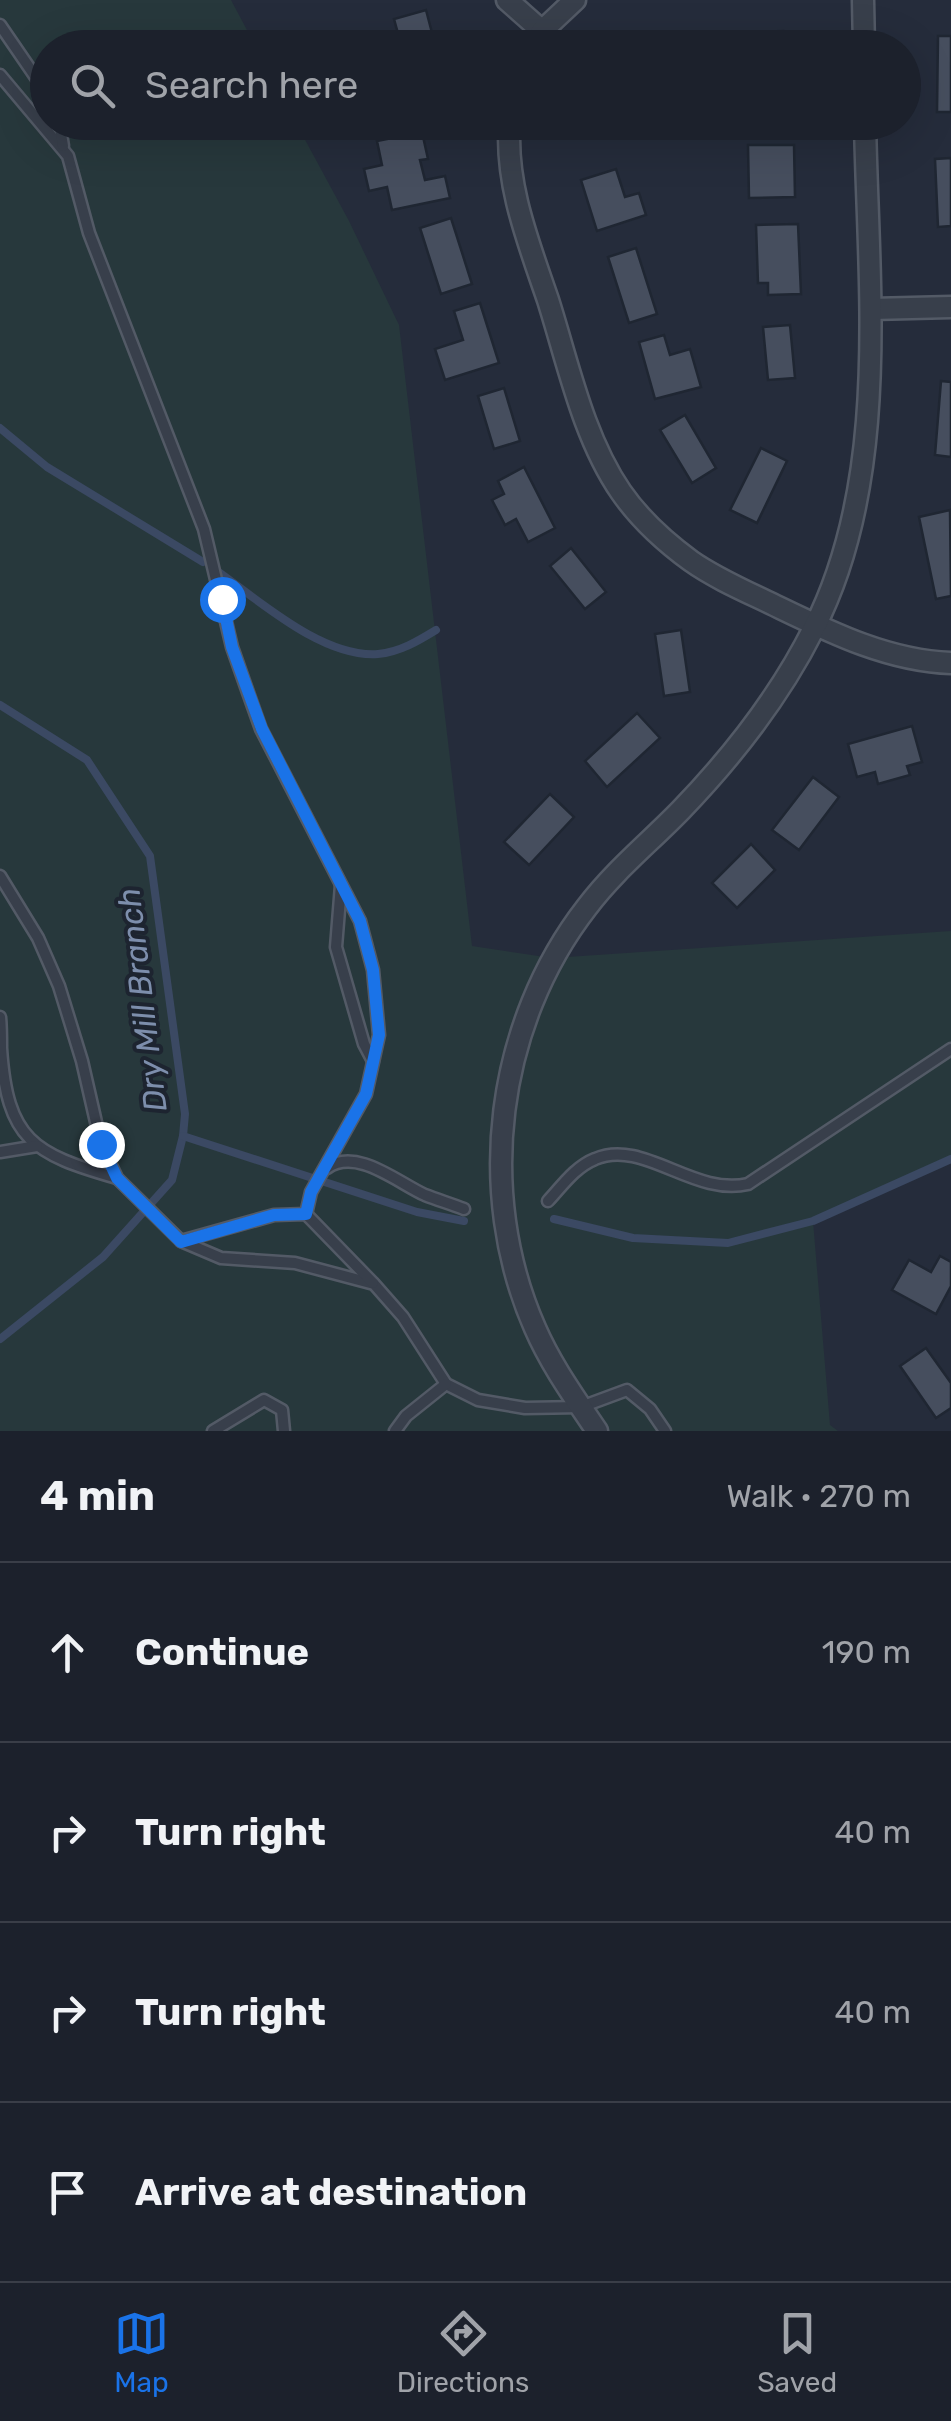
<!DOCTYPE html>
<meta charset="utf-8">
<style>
body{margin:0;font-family:Rubik,sans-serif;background:#252934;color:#f1f3f6}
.stop{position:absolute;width:30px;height:30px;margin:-22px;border:8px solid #1a73e8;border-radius:50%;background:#fff}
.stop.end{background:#1a73e8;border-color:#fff;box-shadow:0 2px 10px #0008}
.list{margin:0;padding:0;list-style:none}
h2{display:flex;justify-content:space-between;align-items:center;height:130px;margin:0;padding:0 40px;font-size:42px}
h2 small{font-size:32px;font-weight:400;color:#a0a3a9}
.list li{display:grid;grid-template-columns:65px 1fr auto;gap:30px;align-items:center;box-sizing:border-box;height:180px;padding:0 40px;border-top:2px solid #3a3e48}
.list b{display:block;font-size:38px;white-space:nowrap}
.list em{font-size:32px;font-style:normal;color:#a0a3a9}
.icon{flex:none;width:55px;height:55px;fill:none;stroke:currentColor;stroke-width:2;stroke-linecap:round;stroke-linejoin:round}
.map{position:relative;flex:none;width:951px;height:1431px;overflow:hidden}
.search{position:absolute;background:#1c212c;box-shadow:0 10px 40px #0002;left:30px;right:30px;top:30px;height:110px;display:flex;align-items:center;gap:25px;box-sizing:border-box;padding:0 35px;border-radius:55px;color:#a0a3a9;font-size:38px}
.sheet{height:850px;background:#1c212c}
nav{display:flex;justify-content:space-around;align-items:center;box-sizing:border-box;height:140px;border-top:2px solid #3a3e48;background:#1c212c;font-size:28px;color:#a0a3a9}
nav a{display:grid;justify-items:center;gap:5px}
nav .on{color:#1a73e8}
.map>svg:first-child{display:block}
.green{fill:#27383c}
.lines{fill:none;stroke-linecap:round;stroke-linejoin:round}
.stream{stroke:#3b4963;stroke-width:8}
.building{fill:#464e5e;stroke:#1f2632;stroke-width:2.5}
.service-casing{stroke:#535a66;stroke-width:15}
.minor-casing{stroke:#535a66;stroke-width:25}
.service{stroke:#383f4b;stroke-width:10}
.minor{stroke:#383f4b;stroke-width:20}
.route{stroke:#1a73e8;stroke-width:12}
.labels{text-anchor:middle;stroke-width:8;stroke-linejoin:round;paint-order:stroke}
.water-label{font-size:32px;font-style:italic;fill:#7d8eac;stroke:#1d2430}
</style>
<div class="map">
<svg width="951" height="1431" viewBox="0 0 951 1431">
<rect width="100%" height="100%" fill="#252c3b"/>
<path class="green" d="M0 0H231L256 47 48 48V122L296 123 349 221 399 325 472 946 552 958 951 931V1159L813 1221 830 1425 838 1431H0Z"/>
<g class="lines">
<g class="stream">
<path d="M0 428 47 467 203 562"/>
<path d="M220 573C262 603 324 658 378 654 400 652 418 641 436 630"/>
<path d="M0 705 87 760 150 856 185 1114 183 1136 172 1180 103 1257 0 1339"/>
<path d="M183 1136 417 1212 464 1221"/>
<path d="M554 1219 633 1238 728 1243 813 1221 951 1159"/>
</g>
</g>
<g class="building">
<path d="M426 10 436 48H402L394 19Z"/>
<path d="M783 31 784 48H758L757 32Z"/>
<path d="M938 36H951V112H937Z"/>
<path d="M422 132 428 159 420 160 425 180 445 176 450 198 392 210 387 187 369 191 364 169 382 165 377 141Z"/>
<path d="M748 145H794L795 197 749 198Z"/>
<path d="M951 158V226L938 227 935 159Z"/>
<path d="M616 169 625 197 639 193 646 215 597 231 581 180Z"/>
<path d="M451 218 472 284 441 294 420 228Z"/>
<path d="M798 224 801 294 768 295V283H758L756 225Z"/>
<path d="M636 248 657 314 629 323 608 257Z"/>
<path d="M480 303 499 363 445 380 435 349 463 340 454 311Z"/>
<path d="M790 325 795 378 768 380 763 327Z"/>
<path d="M664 335 670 355 690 349 701 387 655 399 639 342Z"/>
<path d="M941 381 951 382V457L935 455Z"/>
<path d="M504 388 520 441 494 449 478 396Z"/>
<path d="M685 415 716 468 692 483 660 430Z"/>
<path d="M761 448 787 461 757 523 730 510Z"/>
<path d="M524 467 555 528 528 542 516 519 505 525 492 500 504 494 498 481Z"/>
<path d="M950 510 951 596 936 599 919 517Z"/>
<path d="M571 548 606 592 585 609 550 566Z"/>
<path d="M681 630 690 692 664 696 655 634Z"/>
<path d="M637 713 660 738 607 787 585 761Z"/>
<path d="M912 726 922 762 907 766 910 775 878 784 875 772 857 777 848 744Z"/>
<path d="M813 777 839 797 799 850 772 830Z"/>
<path d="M550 794 574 817 529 865 504 842Z"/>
<path d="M751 844 775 870 737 908 712 883Z"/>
<path d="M940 1256 951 1262V1286L936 1314 892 1290 909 1260 931 1272Z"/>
<path d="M926 1348 951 1383V1408L936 1418 900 1366Z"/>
</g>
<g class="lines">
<defs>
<g id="service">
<path d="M0 25 48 95"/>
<path d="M0 75 68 156 89 233 204 529 232 647 245 684 261 729 360 921 373 970 379 1035 366 1094 311 1192 306 1214"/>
<path d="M59 122 63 146"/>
<path d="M0 876 38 938 59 986 82 1061 101 1144 117 1178 181 1241 221 1258 295 1263 374 1284 403 1317 446 1384 478 1400 525 1408 581 1407 627 1390 650 1409 665 1431"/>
<path d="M341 885 336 947 364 1044 373 1061"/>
<path d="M0 1017C1 1027 1 1038 1 1048 7 1140 33 1154 117 1178"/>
<path d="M0 1152 37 1146"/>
<path d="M327 1168C357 1147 398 1183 425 1195 438 1200 451 1204 464 1209"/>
<path d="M548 1201C562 1186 575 1167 595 1159 643 1138 694 1197 748 1184L951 1049"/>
<path d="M181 1241 274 1215 306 1214 373 1283"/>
<path d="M213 1431 264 1400 282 1410 284 1431"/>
<path d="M395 1431 406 1416 446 1384"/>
</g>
<g id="minor">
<path d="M507 0 542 31"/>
<path d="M863 0 864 48"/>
<path d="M534 48 542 31 575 0"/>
<path d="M510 122C504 182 529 244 548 300 568 363 583 437 621 492 639 518 665 542 691 561 715 578 745 591 772 604 828 631 887 661 951 663"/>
<path d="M872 309 951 307"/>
<path d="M597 1431C575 1398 551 1365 535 1328 475 1192 496 1024 587 907 614 871 650 842 681 810 734 755 780 696 814 628 891 477 868 285 865 122"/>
</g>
</defs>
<use href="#service" class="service-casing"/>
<use href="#minor" class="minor-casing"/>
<use href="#service" class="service"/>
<use href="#minor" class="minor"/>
</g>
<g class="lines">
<path class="route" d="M101 1144 117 1178 181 1242 274 1215 306 1214 311 1192 366 1094 379 1035 373 970 360 921 262 729 232 647 222 599"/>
</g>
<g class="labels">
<g class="water-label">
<text transform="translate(142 1000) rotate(-97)" y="11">Dry Mill Branch</text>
</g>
</g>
</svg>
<div class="stop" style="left:222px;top:599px"></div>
<div class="stop end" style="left:101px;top:1144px"></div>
<div class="search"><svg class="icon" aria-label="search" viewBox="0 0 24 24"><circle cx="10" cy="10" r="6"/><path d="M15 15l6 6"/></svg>Search here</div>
</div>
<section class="sheet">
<h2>4 min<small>Walk · 270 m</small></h2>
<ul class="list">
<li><svg class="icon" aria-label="ahead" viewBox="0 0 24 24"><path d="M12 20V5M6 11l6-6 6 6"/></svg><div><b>Continue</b></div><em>190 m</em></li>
<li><svg class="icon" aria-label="right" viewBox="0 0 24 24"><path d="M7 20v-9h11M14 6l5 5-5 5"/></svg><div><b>Turn right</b></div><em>40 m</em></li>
<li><svg class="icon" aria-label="right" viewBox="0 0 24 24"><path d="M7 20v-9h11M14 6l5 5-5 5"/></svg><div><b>Turn right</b></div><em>40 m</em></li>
<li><svg class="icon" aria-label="arrive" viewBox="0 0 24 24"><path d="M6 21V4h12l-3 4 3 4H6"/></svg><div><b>Arrive at destination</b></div></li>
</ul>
</section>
<nav>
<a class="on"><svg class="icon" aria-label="map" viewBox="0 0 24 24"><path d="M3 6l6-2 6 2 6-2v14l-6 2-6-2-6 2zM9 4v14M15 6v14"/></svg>Map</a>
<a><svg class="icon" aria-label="directions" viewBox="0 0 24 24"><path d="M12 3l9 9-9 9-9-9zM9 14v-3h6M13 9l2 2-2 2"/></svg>Directions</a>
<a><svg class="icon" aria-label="saved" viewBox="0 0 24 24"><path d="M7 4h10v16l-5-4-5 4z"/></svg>Saved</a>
</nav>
